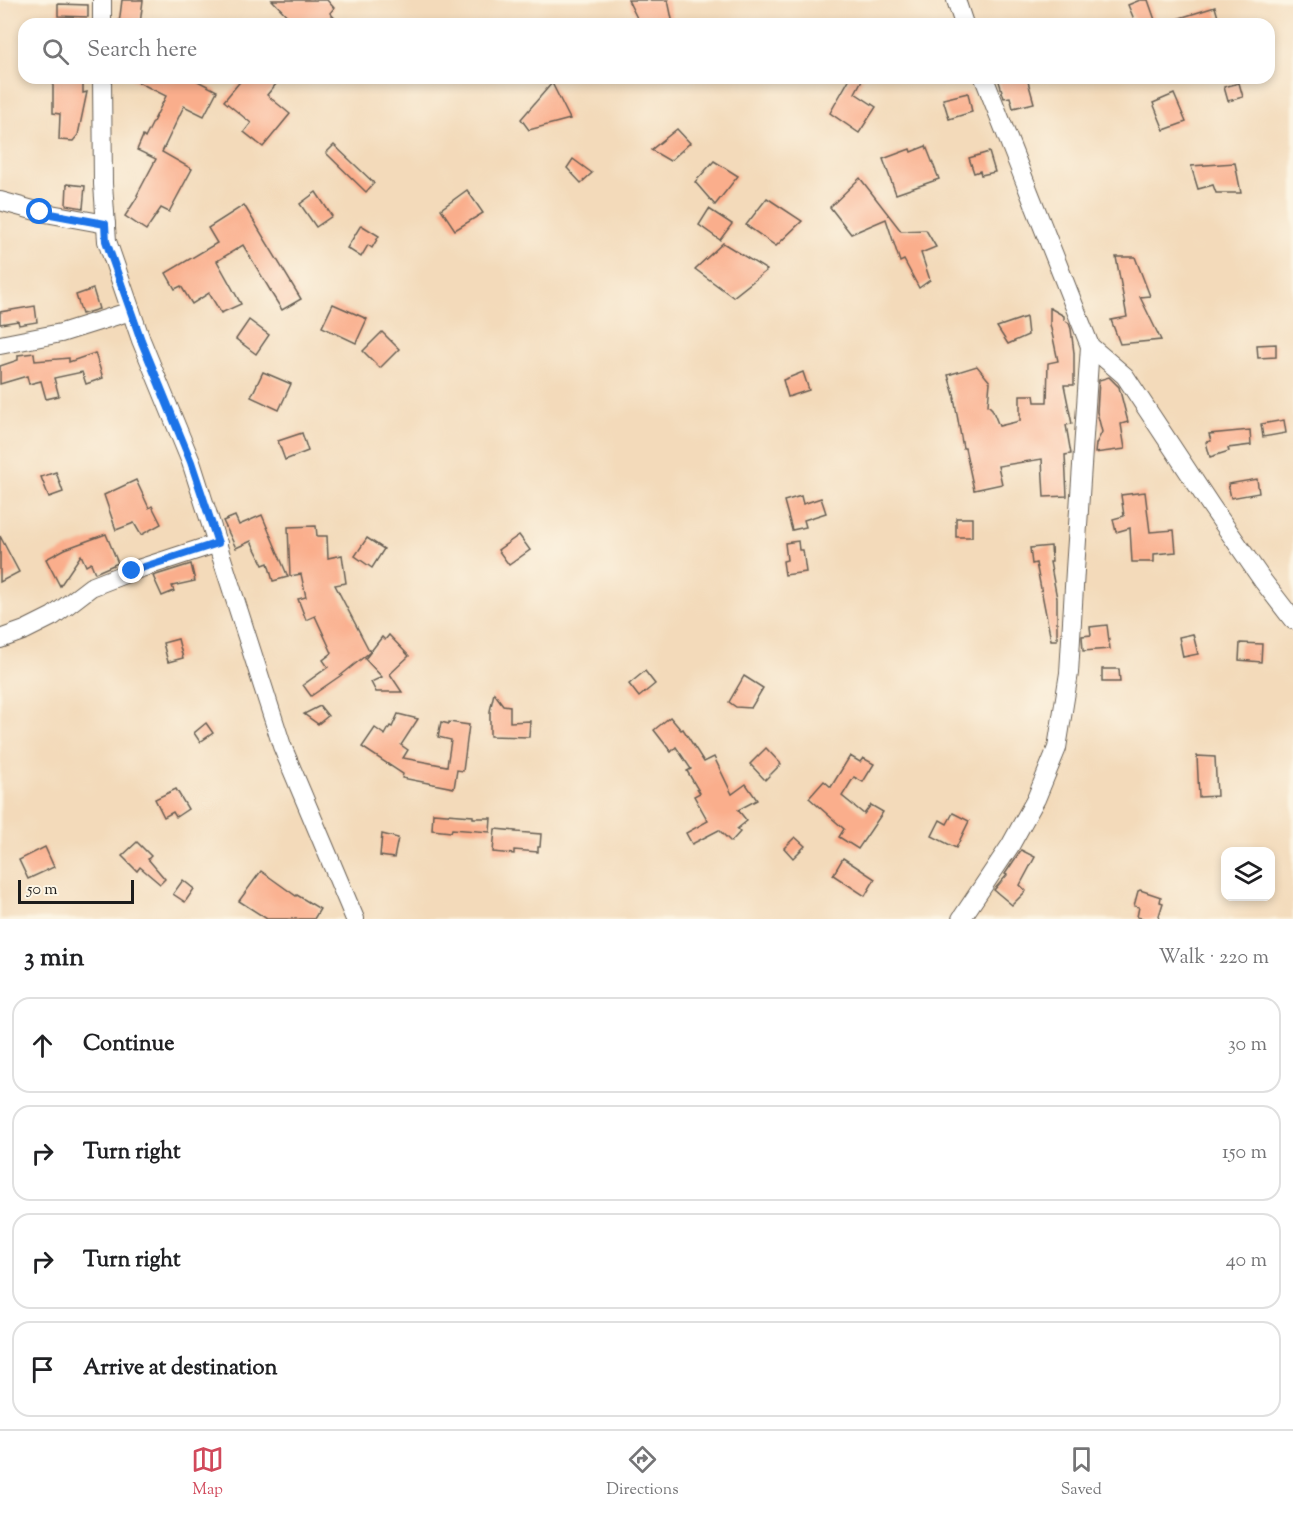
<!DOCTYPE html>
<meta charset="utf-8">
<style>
body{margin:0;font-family:"Sorts Mill Goudy",serif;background:#f6f6f6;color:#202124}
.controls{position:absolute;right:18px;bottom:18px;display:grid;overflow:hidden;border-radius:12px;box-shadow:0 3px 9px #0003}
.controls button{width:54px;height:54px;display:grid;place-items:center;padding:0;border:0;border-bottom:2px solid #e0e0e0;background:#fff;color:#202124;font:30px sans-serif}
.scale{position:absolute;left:18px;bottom:15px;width:116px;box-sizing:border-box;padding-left:6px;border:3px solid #1c1c1c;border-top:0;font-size:16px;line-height:21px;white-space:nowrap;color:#1c1c1c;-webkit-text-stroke:4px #fcf5e5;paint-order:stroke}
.stop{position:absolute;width:18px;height:18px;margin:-14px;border:4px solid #1a73e8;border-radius:50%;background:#fff}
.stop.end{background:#1a73e8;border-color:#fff;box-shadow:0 2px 6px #0008}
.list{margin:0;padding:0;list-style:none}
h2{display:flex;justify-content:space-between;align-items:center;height:78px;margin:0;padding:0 24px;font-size:26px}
h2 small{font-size:20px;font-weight:400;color:#757577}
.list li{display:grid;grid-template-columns:39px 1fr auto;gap:18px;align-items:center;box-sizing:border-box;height:96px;margin:0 12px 12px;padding:0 12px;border:2px solid #e0e0e0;border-radius:18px}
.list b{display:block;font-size:22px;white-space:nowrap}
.list em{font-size:20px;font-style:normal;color:#757577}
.icon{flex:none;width:33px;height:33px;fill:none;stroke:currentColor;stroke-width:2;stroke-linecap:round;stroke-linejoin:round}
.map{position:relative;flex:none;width:1293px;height:919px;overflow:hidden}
.search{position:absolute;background:#fff;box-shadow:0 3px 9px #0003;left:18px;right:18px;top:18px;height:66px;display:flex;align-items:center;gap:15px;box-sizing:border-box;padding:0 21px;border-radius:18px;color:#757577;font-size:22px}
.sheet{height:510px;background:#fff}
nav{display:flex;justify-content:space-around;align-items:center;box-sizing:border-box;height:84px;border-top:2px solid #e0e0e0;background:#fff;font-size:16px;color:#757577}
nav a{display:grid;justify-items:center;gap:3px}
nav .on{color:#d1495b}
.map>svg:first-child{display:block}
.building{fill:#faae8c}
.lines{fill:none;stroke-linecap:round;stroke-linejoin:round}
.minor-casing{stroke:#675e53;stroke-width:20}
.minor{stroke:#fff;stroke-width:18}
.route{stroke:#1a73e8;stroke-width:8}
</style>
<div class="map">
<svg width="1293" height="919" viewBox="0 0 1293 919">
<rect width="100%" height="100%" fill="#fcf5e5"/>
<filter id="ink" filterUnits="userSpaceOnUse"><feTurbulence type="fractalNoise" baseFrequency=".0167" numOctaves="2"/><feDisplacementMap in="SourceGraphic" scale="12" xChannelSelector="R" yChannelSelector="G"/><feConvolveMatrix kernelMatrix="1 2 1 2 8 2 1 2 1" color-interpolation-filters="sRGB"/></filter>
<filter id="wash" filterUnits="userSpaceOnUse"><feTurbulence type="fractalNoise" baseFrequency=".008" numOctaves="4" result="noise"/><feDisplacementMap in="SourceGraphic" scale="24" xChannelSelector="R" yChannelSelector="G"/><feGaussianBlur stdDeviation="1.35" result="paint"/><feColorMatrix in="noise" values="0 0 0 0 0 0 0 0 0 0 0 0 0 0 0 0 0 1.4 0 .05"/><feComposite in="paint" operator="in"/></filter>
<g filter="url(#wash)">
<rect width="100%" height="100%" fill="#f3daba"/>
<g id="blocks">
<g class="building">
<path d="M122 0H143L140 24H119Z"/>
<path d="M272 0H327L334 8 330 13 340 24H295Z"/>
<path d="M628 0H668L673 24H640Z"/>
<path d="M1140 0H1148L1155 20 1142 24H1136L1128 5Z"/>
<path d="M58 4 88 5V17L58 16Z"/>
<path d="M1215 7 1220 24H1170V21Z"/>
<path d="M53 78H83V93L87 92 78 135 73 141 59 140 60 114 53 113Z"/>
<path d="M130 78H192L217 91 204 116 184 106 162 152 192 169 169 212 161 208 146 230 125 216 138 196 137 195 156 159 137 150 143 136 145 138 166 96Z"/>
<path d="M243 78H281L267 95 290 114 263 147 244 132 251 123 224 101Z"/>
<path d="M850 78H863L855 93 876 107 859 133 830 113Z"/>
<path d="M998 78H1027L1034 103 1013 108 1010 97 1004 98Z"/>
<path d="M552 83 570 119 529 130 521 119Z"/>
<path d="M1239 83 1243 97 1228 101 1224 87Z"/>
<path d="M968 93 972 112 949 119 943 99Z"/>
<path d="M1174 94 1186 122 1164 130 1153 103Z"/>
<path d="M677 129 690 143 670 161 651 150Z"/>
<path d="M334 145 374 183 366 192 326 153Z"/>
<path d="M926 146 939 179 896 194 883 159 910 149 911 152Z"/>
<path d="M989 152 995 172 981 175 980 171 974 173 969 158Z"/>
<path d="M573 159 592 173 581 183 567 168Z"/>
<path d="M714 161 738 176 715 205 695 182Z"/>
<path d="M1235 163 1241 193H1216L1213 185 1198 189 1191 166Z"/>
<path d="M860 178 901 231 926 230 936 247 921 253 930 280 919 288 904 260 900 262 886 219 851 234 830 207Z"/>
<path d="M67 184 85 186 83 208 66 205Z"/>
<path d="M467 190 483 213 455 230 441 209Z"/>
<path d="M316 192 332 216 316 227 300 204Z"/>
<path d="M767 198 802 221 776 246 746 225Z"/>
<path d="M244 205 301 299 282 310 270 291 271 290H270L243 245 217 261 241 304 221 313 209 293 192 304 181 286 175 289 166 273 217 243 208 228Z"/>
<path d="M709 209 732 224 720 240 699 225Z"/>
<path d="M361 225 379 236 372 248 368 245 361 257 347 248Z"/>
<path d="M723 243 767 270 733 297 695 269Z"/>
<path d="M1116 257H1135L1150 296 1140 297 1161 340 1120 344 1111 320 1127 317Z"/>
<path d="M93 289 99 309 82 314 76 295Z"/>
<path d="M333 304 367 319 356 343 322 327Z"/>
<path d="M35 306 37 322 19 325 18 321 0 324V312Z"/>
<path d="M1050 308 1064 316V320L1069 323 1071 329 1074 353V385H1064L1072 424 1066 425 1071 454 1065 455 1067 496 1044 497 1042 459 998 466 1002 484 974 490 965 448H963L954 398H955L948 375 977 366 990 382 988 405 992 409 999 426 1020 421V395H1034L1035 402H1047L1048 363 1058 361 1050 324Z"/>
<path d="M1026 317 1028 335 1008 344 997 327Z"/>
<path d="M249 320 269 335 256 354 236 339Z"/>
<path d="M382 332 399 349 380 368 363 351Z"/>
<path d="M1276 344V357L1258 358 1257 345Z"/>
<path d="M34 353 35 361 69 358V362L95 353 103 378 86 384 82 372 54 378 59 396 46 399 41 381 29 384 27 376 0 384V366L18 360V355Z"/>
<path d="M263 372 291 384 279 410 251 397Z"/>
<path d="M803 372 809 390 788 397 783 380Z"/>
<path d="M1109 377 1119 387 1128 422 1121 424 1125 449 1095 453 1096 444 1102 432 1097 412 1099 380Z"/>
<path d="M1284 420 1286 433 1263 437 1261 424Z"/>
<path d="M1250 430 1251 445 1228 448 1229 451 1210 457 1206 442 1211 441 1209 434Z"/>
<path d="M302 433 308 451 285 460 278 441Z"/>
<path d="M56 472 63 492 49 497 41 477Z"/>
<path d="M1257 479 1259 493 1231 498 1228 484Z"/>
<path d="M136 480 149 508 152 506 161 524 141 535 134 523 116 530 104 495Z"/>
<path d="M1145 492 1150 532 1174 530 1176 552 1154 554V562H1132L1130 528 1116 532 1113 519 1124 516 1121 495Z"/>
<path d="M801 496 803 504 821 498 826 513 804 520 806 527 792 530 784 501Z"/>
<path d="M262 515 288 577 273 581 268 563 263 565 251 541 236 548 223 521 235 516 239 525Z"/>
<rect x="956" y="518" width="16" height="19"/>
<path d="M316 526 317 536H327L328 558 342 555 346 583 335 585 370 652 340 676 311 696 303 685 328 667 323 660 332 653 315 616 306 620 298 599 306 597 301 574 290 576 288 527Z"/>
<path d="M106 534 118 563 95 573 91 563 86 566 81 555 60 586 46 559 65 549Z"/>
<path d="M519 535 530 550 509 565 498 550Z"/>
<path d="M0 536 19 572 0 582Z"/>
<path d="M367 538 384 549 372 568 355 556Z"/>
<path d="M798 541 799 550H803L806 572 785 575 783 561 787 560 785 543Z"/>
<path d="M1051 546 1052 562H1050L1057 598V640H1051L1036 563 1032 564 1030 548Z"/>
<path d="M191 564 195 581 172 586 174 591 162 596 153 576Z"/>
<path d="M1107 625 1110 649 1083 651 1082 636 1091 635 1090 627Z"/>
<path d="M1193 634 1198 654 1183 657 1179 637Z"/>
<path d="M389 635 409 656 390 674 402 692H376L371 682 382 677 365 659 382 637 385 640Z"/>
<path d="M178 639 183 658 168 662 163 643Z"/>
<path d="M1240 643 1262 644 1261 662 1239 660Z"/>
<path d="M1102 669H1119L1120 682H1102Z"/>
<path d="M645 671 655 684 639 697 629 684Z"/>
<path d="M744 676 763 688 751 708 736 707 729 702Z"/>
<path d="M494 693 503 705 510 706V722L530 721 529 737 490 736V711Z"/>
<path d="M320 706 328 716 318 724 304 714Z"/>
<path d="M398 714 418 719 401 745 408 750 403 758 447 766 451 740 438 737 441 722 449 724V722L469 725 463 771 457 770 454 788 402 778 403 774 362 747 375 728 385 735 390 726 392 727Z"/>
<path d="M670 717 681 730 683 729 704 762 714 757 732 794 746 784 757 800 738 810 747 821 737 829 740 832 731 842 719 830 692 844 686 833 708 821 694 796 700 793 687 771 691 769 676 747 671 752 654 730Z"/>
<path d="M206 723 213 733 200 742 194 733Z"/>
<path d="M766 748 781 764 765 780 750 764Z"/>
<path d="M850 756 860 762 863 758 874 764 863 782 854 777 842 796 864 814 871 805 883 812 858 849 839 837 844 829 809 798 824 781 831 787Z"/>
<path d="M1197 756 1215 757 1217 796 1199 797Z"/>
<path d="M176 789 188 809 176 817 173 812 164 817 155 799Z"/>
<path d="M433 813 473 816V818H491L490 832 452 829 451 832 432 830Z"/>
<path d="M953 813 969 821 956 848 932 836 940 820 947 824Z"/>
<path d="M495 829 516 831 515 832 541 834 540 847H538V852L514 850V854L493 852Z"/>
<path d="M382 834 398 838 394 858 380 856Z"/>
<path d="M795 837 805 846 793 858 784 848Z"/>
<path d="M137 842 151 856 148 859 165 879 160 884 140 867 137 871 122 856Z"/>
<path d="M45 847 54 867 28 879 19 860Z"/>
<path d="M1021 850 1035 857 1020 885 1026 891 1012 905 994 890 1007 875 1005 874Z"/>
<path d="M843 858 875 879 865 896 833 875Z"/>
<path d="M261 871 296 896 297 895 320 909 314 919H267L239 901Z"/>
<path d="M183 880 194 889 185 902 173 894Z"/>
<path d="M1140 890 1161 897 1160 902 1163 903 1158 919H1145L1137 917 1139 907 1134 906 1138 891Z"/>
</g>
</g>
</g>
<g filter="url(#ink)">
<use href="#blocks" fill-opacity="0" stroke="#675e53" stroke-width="1.5"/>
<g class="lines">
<defs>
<g id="minor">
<path d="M102 0V24"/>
<path d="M956 0 964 24"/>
<path d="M102 78 103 184 107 241 141 340 191 462 282 746 355 919"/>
<path d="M984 78 1090 346 1125 376 1211 506 1263 581 1293 620"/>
<path d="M0 201 40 212 106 224"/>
<path d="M0 345 61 333 131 311"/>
<path d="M0 639 25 630 53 616 91 587 132 571 218 543"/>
<path d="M961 919 1010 846 1036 799 1057 748 1069 673 1075 570 1090 346"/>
</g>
</defs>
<use href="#minor" class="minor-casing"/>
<use href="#minor" class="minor"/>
</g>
</g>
<g class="lines" filter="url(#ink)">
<path class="route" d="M40 212 105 224 106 241 141 340 191 462 218 543 132 571"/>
</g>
</svg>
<div class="controls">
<button><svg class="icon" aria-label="layers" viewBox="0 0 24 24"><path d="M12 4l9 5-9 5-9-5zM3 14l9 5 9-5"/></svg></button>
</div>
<div class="scale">50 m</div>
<div class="stop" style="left:40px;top:212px"></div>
<div class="stop end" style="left:132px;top:571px"></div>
<div class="search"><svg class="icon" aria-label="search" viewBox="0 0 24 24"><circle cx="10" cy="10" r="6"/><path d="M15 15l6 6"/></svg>Search here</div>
</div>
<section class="sheet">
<h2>3 min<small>Walk · 220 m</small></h2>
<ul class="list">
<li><svg class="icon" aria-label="ahead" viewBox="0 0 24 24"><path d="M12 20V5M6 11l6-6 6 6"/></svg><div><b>Continue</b></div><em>30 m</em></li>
<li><svg class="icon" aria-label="right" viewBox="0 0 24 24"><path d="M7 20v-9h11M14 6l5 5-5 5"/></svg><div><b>Turn right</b></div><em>150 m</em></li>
<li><svg class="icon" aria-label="right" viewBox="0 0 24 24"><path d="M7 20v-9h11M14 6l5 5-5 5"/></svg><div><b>Turn right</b></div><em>40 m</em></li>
<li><svg class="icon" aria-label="arrive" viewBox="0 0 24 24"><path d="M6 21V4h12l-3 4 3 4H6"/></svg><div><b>Arrive at destination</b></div></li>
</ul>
</section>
<nav>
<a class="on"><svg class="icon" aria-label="map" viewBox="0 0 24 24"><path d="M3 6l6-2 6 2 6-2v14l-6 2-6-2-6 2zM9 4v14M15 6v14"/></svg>Map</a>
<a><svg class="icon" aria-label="directions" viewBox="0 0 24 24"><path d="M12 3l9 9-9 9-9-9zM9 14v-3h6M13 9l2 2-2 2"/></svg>Directions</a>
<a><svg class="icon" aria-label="saved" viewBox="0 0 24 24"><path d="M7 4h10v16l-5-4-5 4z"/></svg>Saved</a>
</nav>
